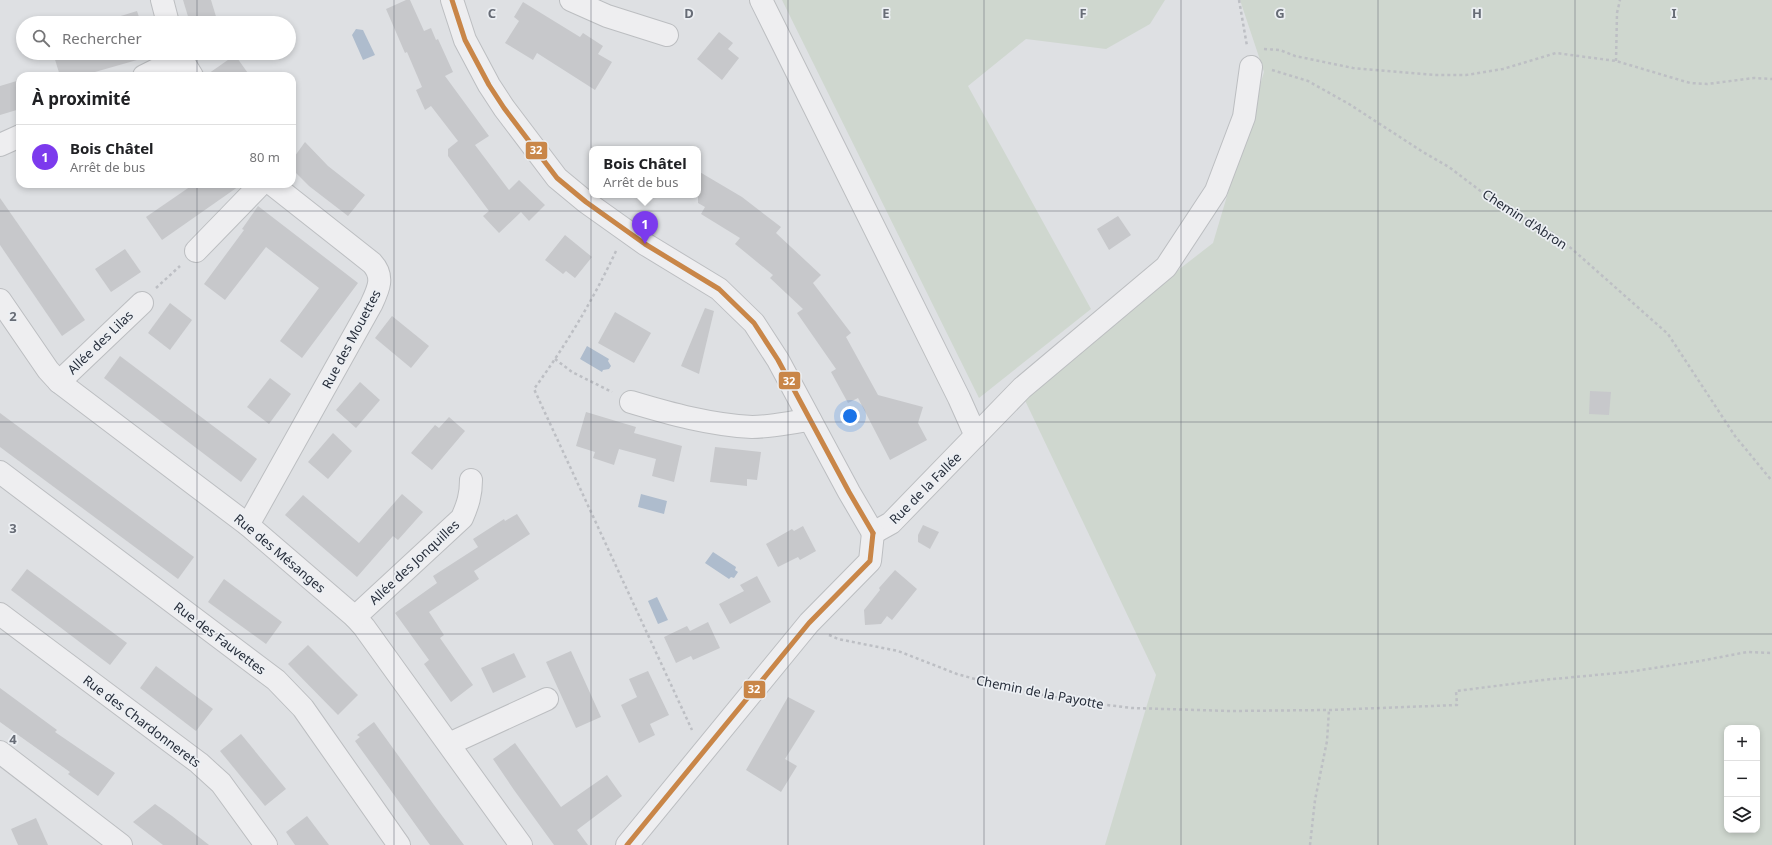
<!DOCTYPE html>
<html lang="fr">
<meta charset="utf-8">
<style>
body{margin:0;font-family:"Noto Sans",sans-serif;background:#f6f6f6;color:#202124}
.controls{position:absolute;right:12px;bottom:12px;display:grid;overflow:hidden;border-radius:8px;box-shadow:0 2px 6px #0003}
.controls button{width:36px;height:36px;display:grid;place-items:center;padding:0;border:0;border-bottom:1px solid #e0e0e0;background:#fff;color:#202124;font:20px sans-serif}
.you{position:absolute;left:850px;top:416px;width:14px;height:14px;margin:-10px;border:3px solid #fff;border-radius:50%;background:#1a73e8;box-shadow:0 0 0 6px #1a73e833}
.badge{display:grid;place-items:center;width:26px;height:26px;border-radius:50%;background:#7c3aed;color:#fff;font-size:13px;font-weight:700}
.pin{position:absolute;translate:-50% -33px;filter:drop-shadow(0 1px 2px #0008)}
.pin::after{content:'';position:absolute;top:21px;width:14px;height:12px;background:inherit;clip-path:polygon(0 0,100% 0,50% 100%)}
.popup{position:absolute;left:589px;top:146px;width:112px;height:52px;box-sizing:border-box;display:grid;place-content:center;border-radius:8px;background:#fff;filter:drop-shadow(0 1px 3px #0005);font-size:13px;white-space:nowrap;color:#757577}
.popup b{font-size:15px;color:#202124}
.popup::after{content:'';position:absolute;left:50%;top:100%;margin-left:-8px;border:8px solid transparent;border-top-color:#fff}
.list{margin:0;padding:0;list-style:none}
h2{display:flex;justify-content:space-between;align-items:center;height:52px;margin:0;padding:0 16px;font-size:17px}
h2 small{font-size:13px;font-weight:400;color:#757577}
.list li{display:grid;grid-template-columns:26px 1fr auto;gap:12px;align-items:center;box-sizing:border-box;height:64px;padding:0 16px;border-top:1px solid #e0e0e0}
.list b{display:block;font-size:15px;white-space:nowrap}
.list p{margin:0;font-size:13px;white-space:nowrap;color:#757577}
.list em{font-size:13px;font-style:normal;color:#757577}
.icon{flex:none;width:22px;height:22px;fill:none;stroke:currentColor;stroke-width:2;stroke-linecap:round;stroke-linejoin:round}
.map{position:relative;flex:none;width:1772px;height:845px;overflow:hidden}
.search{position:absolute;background:#fff;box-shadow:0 2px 6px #0003;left:16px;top:16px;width:280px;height:44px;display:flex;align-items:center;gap:10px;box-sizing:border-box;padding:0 14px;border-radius:22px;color:#757577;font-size:15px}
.panel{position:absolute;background:#fff;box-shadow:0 2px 6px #0003;left:16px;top:72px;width:280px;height:116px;border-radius:12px}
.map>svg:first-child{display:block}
.green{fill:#cfd7cf;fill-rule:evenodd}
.water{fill:#aebccd}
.building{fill:#c7c8cb}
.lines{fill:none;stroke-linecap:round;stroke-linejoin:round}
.minor-casing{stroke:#bcbec1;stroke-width:24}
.path{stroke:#bdbfc4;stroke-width:2.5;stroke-dasharray:3 3;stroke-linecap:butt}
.minor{stroke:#eeeef0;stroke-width:22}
.bus-1-casing{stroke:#eceff3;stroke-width:8}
.bus-1{stroke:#c98648;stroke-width:5}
.grid{fill:none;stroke:#676c76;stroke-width:1;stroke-opacity:0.55}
.labels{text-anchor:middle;stroke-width:3.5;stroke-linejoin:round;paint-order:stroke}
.street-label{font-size:13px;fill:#272e3b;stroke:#eceff3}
.grid-label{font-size:13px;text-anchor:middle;font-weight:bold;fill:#676c76;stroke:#eceff3;stroke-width:3.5;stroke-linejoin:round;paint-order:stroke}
.line-badge{stroke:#eceff3;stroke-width:1.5}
.badge-label{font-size:11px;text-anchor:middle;font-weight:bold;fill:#fff}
</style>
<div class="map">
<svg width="1772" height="845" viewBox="0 0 1772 845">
<rect width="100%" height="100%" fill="#dee0e3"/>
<g class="green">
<path d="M782 0H1165L1150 24 1106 49 1026 39 968 86 1091 309 979 398Z"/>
<path d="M1240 0H1772V845H1105L1156 675 1021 392 1213 243 1264 72ZM1727 728H1757V830H1727Z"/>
</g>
<g class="water">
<path d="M356 29 363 30 375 55 363 60 352 35Z"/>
<path d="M587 346 609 359 608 361 611 366 609 369 603 370 602 372 580 359Z"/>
<path d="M641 494 667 501 664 514 638 507Z"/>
<path d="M713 552 736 567 735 570 738 572 734 578 731 577 729 579 705 563Z"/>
<path d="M657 597 668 620 658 624 648 601Z"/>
</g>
<g class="building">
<path d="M183 0H211L218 23H190Z"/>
<path d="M406 0H410L424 31 431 28 436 40 438 39 453 72 445 76 489 136 475 145 509 190 519 180 545 205 529 221 521 212 499 233 483 216 489 211 448 156V149L458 141 431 106 425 110 416 90 422 87 407 52 405 53 386 9Z"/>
<path d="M523 2 580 37 583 33 603 46 598 54 612 62 595 90 537 53 533 60 505 43 519 21 514 17Z"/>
<path d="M137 11 141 23H112L111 19Z"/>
<path d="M719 32 733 43 728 49 739 58 722 80 697 59Z"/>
<path d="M53 53H150L151 56 81 76H60Z"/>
<path d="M235 55 250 76H205Z"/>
<path d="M20 80V109L0 115V86Z"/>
<path d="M305 142 328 166 365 195 348 216 309 186 292 169V160Z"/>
<path d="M698 171 742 197 781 227 776 233 821 275 813 283 851 333 846 337 878 395 923 407 918 423 927 440 890 460 858 398 848 403 831 372 836 369 797 313 803 309 770 278 773 275 735 244 740 238 701 214 705 207 698 203Z"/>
<path d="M194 184H242L162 240 146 217Z"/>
<path d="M0 198 85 320 62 336 0 245Z"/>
<path d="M258 206 358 283 302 358 280 341 319 288 266 247 225 300 204 284 244 230 242 229Z"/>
<path d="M1118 216 1131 235 1109 250 1097 229Z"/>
<path d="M565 235 592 257 575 278 566 271 563 274 545 260Z"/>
<path d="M125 249 141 272 111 292 95 269Z"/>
<path d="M170 303 192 320 170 350 148 333Z"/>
<path d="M705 308 714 311 699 374 681 366Z"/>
<path d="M615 312 651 333 634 363 598 343Z"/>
<path d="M392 316 429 346 411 368 375 338Z"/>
<path d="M120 356 257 459 241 482 104 378Z"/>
<path d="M270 378 291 394 269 424 247 407Z"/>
<path d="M360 382 380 400 356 428 336 410Z"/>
<path d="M1590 391 1611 392 1609 415 1589 414Z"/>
<path d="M586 412 636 427 634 433 682 446 674 482 652 476 656 459 619 449 614 465 593 458 595 452 576 446Z"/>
<path d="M0 413 194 557 178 579 0 447Z"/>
<path d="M449 417 465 431 432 470 411 453 435 425 439 428Z"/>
<path d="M333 433 352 451 328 479 308 462Z"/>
<path d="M715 447 761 452 757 480 747 479V486L710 482Z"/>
<path d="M402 494 423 512 398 540 393 536 357 577 285 515 303 495 359 543Z"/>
<path d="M517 514 530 534 474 571 479 579 429 612 444 635 440 638 473 685 451 702 424 664 429 660 395 613 437 583 433 576 478 547 473 539 504 519 505 521Z"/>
<path d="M923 525 939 532 930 549 918 542V535Z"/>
<path d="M803 526 816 551 800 560 798 557 778 567 766 544 792 529 794 531Z"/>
<path d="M27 569 127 643 110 665 11 590Z"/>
<path d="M895 570 917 589 892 620 887 616 881 624 865 625 864 610 880 590 879 588Z"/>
<path d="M757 576 771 602 730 624 719 604 744 591 740 585Z"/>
<path d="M224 579 282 622 266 644 208 602Z"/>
<path d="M708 622 720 648 693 660 691 656 676 663 664 637 687 626 690 631Z"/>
<path d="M308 645 358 695 338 715 288 664Z"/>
<path d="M571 651 601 717 576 728 546 662Z"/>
<path d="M514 653 526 677 493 693 481 668Z"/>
<path d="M156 666 213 709 196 731 140 688Z"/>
<path d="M648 671 669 715 650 724 655 735 639 743 621 705 637 697 629 679Z"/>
<path d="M0 688 57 730 55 732 115 773 98 796 68 774 70 772 0 722Z"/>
<path d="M788 697 815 711 785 759 797 766 781 792 746 770Z"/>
<path d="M374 722 434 805 464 845H430L397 799 355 741 360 737 357 735Z"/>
<path d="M241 734 286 789 265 806 220 751Z"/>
<path d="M515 743 561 807 607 775 622 796 577 830 588 845H554L514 790 493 759Z"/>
<path d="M155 804 172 816 209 845H163L133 822Z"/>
<path d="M307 816 329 845H295L286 832Z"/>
<path d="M36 818 48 845H18L11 829Z"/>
</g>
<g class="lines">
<defs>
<g id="minor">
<path d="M162 0 168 23"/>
<path d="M452 0 465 40 489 85 504 108 557 178 586 202 645 244 719 289 754 323 778 360 849 492 873 533"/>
<path d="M571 0 607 16 667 35"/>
<path d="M761 0 959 398 976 436"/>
<path d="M178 53 192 76"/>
<path d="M144 76 180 58"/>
<path d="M0 145 20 136"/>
<path d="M196 251 261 184"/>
<path d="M0 300 48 370 59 382 248 525 355 617 364 627 521 845"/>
<path d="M59 382 142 303"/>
<path d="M631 402C671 414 711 425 752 427 771 427 791 422 810 420"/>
<path d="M0 472 276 680 303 708 399 845"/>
<path d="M248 525 371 305C378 290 385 277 372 263L272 184"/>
<path d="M873 533 891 523 1022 388 1166 267 1216 191 1244 117 1251 67"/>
<path d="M0 614 199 763 221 783 266 845"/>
<path d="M355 617 462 518C468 504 471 495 471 480"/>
<path d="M449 744 547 699"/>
<path d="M0 752 121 845"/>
<path d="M627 845 809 623 870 561 873 533"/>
</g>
</defs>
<use href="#minor" class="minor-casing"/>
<g class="path">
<path d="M1239 0 1247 46"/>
<path d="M1264 49 1280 50 1295 56 1353 68 1434 75H1466L1503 69 1556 53 1616 61 1690 83 1707 84 1754 78 1772 79"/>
<path d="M1616 61 1617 13 1620 0"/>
<path d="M1272 70 1308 81 1349 104 1423 152 1449 167 1495 202 1551 232 1572 249 1668 334 1735 436 1772 481"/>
<path d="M616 251C593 300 566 345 534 389L692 730"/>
<path d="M156 288 180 266"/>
<path d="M555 359 572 372 612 392"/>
<path d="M829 635 838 639 898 651 957 674 975 679 993 682 1037 694 1090 703 1132 708 1230 711 1329 710 1457 705 1456 691 1543 680 1628 672 1700 661 1747 652 1772 653"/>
<path d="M1310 845 1315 800 1327 741 1329 710"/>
</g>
<use href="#minor" class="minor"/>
<defs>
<g id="bus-1">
<path d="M452 0 465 40 489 85 504 108 557 178 586 202 645 244 719 289 754 323 778 360 849 492 873 533"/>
<path d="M627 845 809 623 870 561 873 533"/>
</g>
</defs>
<use href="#bus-1" class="bus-1-casing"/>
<use href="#bus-1" class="bus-1"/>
</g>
<path class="grid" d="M197 0V23M394 0V845M591 0V845M788 0V845M984 0V845M1181 0V845M1378 0V845M1575 0V845M197 53V76M197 184V845M0 211H1772M0 422H1772M0 634H1772"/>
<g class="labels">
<g class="street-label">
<text transform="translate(1525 219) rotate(33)" y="5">Chemin d'Abron</text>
<text transform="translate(351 339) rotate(-62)" y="5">Rue des Mouettes</text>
<text transform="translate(100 342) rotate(-44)" y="5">Allée des Lilas</text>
<text transform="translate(925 488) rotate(-45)" y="5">Rue de la Fallée</text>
<text transform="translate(280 553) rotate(40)" y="5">Rue des Mésanges</text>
<text transform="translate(414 562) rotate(-43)" y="5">Allée des Jonquilles</text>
<text transform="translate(220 638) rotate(37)" y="5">Rue des Fauvettes</text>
<text transform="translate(1040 692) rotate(11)" y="5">Chemin de la Payotte</text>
<text transform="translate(142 721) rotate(37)" y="5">Rue des Chardonnerets</text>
</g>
</g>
<g class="grid-label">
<text x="492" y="18">C</text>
<text x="689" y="18">D</text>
<text x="886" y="18">E</text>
<text x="1083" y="18">F</text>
<text x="1280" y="18">G</text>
<text x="1477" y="18">H</text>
<text x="1674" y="18">I</text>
<text x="13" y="321">2</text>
<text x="13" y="533">3</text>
<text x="13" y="744">4</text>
</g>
<g class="line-badge">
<rect x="525" y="141" width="23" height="19" rx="4" fill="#c98648"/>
<rect x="778" y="371" width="23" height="19" rx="4" fill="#c98648"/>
<rect x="743" y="680" width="23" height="19" rx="4" fill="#c98648"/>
</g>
<g class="badge-label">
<text x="536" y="154">32</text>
<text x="789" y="385">32</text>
<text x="754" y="693">32</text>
</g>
</svg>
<div class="controls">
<button>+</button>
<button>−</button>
<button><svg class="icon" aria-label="layers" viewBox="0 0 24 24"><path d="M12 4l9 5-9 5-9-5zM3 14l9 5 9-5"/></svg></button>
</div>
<div class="you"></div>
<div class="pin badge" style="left:645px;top:244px">1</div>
<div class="popup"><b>Bois Châtel</b>Arrêt de bus</div>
<div class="search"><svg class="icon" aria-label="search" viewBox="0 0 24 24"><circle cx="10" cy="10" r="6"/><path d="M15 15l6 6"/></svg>Rechercher</div>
<section class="panel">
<h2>À proximité<small></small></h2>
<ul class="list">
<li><span class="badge">1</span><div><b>Bois Châtel</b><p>Arrêt de bus</p></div><em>80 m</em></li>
</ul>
</section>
</div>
